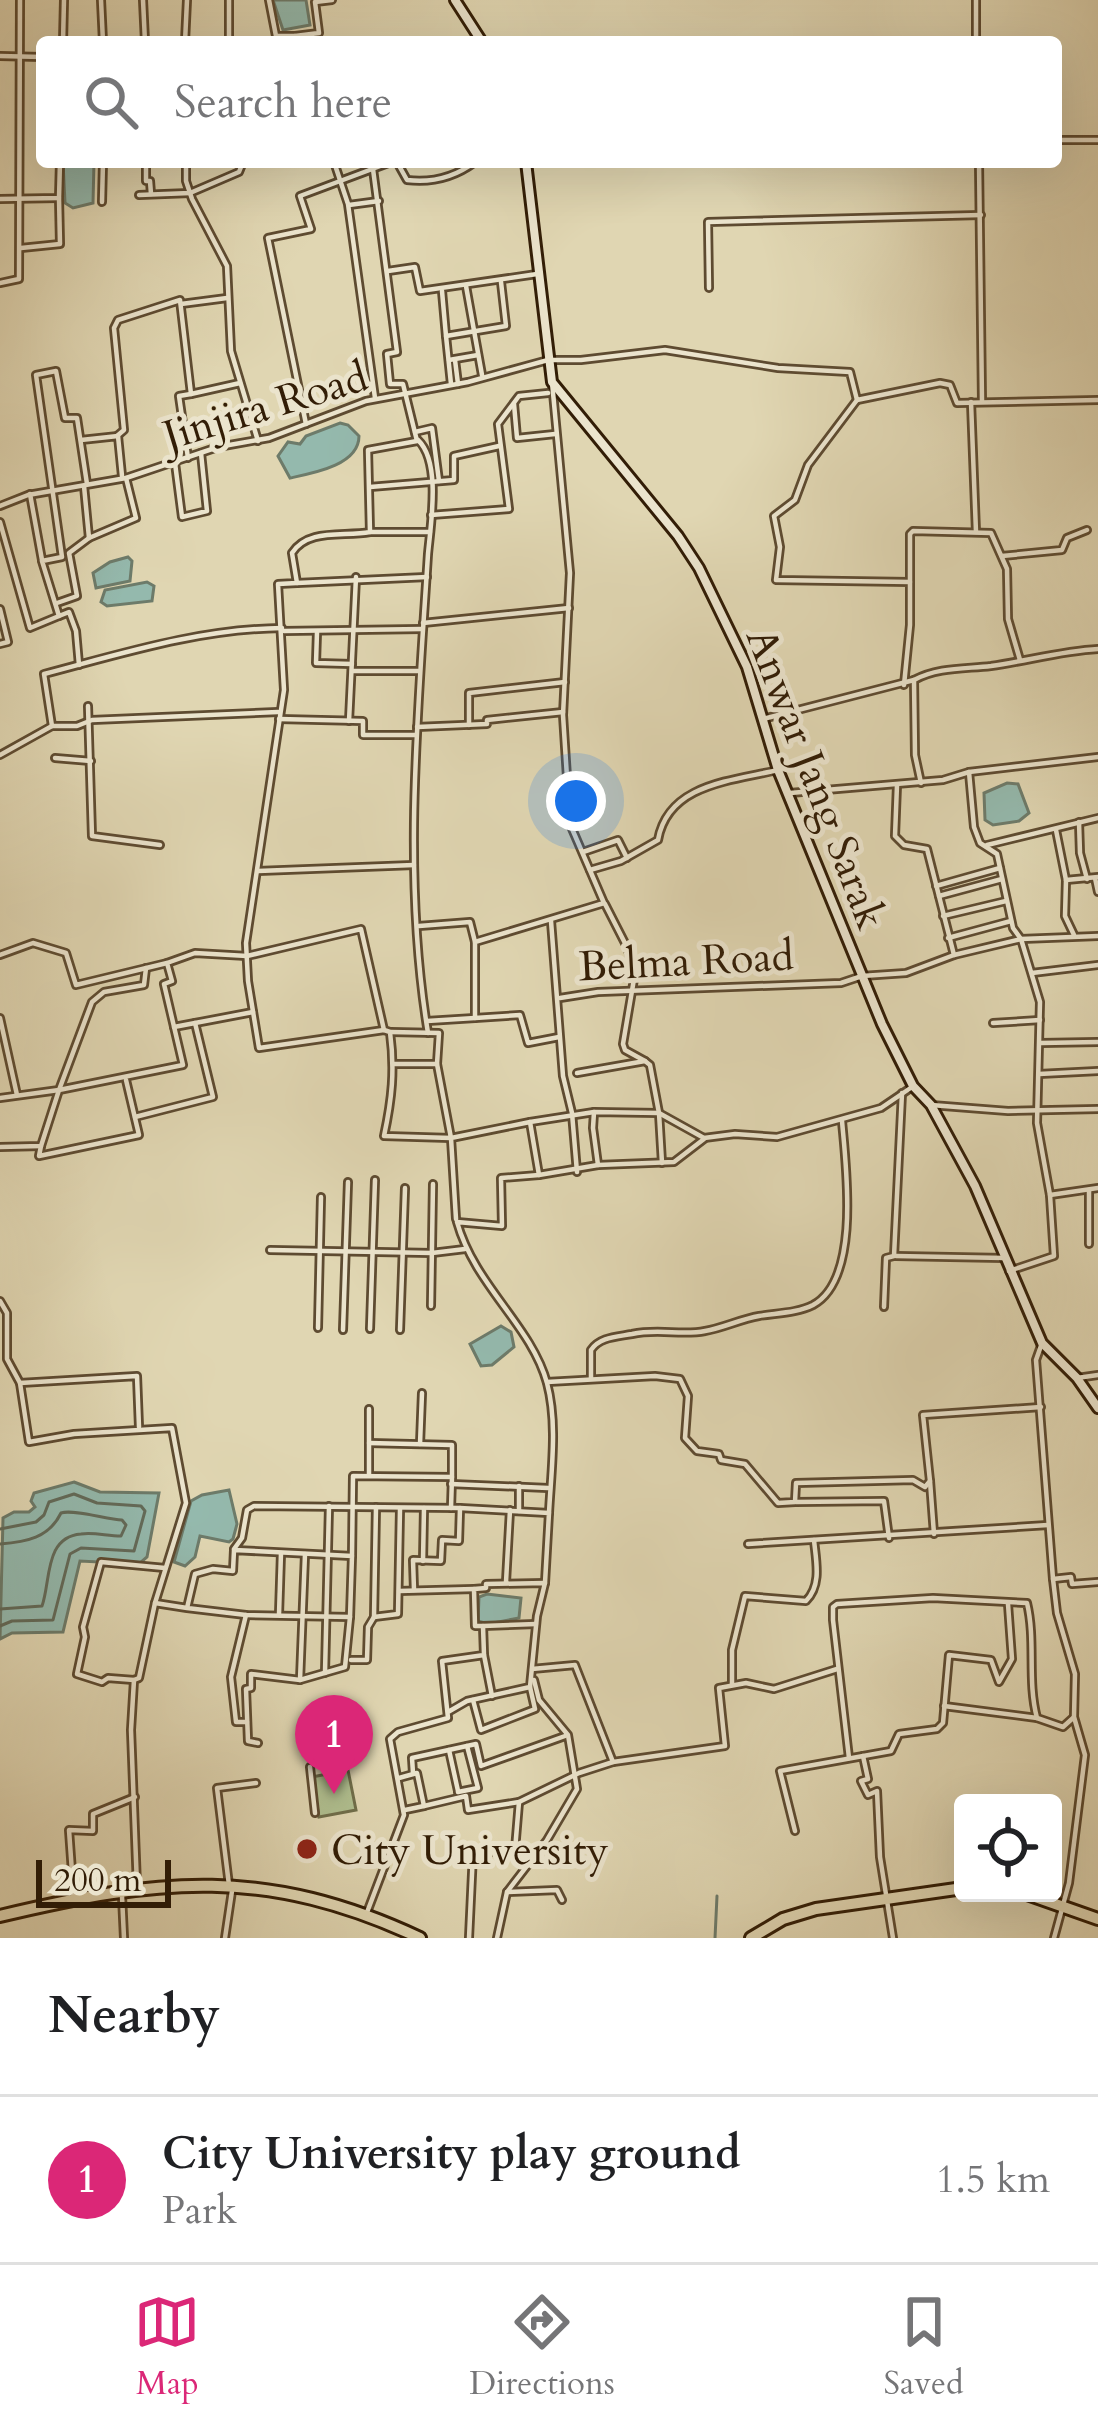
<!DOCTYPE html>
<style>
body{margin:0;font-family:Cardo,serif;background:#f6f6f6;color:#202124}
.controls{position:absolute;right:36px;bottom:36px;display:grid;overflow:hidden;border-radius:12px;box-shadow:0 12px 48px #0002}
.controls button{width:108px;height:108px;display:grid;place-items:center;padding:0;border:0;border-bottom:3px solid #e0e0e0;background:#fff;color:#202124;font:60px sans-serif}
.scale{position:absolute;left:36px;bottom:30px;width:135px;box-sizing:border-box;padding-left:12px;border:6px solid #321d06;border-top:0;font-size:33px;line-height:42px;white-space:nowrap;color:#321d06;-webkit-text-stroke:9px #ebe4cd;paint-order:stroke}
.you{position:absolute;left:576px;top:801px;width:42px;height:42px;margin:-30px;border:9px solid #fff;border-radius:50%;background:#1a73e8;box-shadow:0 0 0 18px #1a73e833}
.badge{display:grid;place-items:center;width:78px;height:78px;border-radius:50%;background:#db2777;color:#fff;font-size:39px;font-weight:700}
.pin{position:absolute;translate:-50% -99px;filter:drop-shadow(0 3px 6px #0008)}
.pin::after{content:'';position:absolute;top:63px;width:42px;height:36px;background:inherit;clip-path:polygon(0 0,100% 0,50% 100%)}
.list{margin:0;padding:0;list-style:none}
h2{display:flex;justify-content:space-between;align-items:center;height:156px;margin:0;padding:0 48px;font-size:51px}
h2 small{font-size:39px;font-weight:400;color:#757577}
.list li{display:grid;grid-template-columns:78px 1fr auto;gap:36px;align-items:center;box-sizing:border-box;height:168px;padding:0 48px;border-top:3px solid #e0e0e0}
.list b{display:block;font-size:45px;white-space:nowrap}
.list p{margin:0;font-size:39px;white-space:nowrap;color:#757577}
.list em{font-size:39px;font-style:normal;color:#757577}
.icon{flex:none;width:66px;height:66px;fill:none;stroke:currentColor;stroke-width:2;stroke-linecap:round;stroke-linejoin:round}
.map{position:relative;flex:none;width:1098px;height:1938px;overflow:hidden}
.search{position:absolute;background:#fff;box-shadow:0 12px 48px #0002;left:36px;right:36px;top:36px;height:132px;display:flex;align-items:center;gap:30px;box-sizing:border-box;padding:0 42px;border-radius:12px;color:#757577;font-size:45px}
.sheet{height:324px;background:#fff}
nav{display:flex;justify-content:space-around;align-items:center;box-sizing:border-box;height:168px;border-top:3px solid #e0e0e0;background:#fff;font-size:33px;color:#757577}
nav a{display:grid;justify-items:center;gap:6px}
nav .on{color:#db2777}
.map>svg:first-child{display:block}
.green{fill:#afbe8f;stroke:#706e4a;stroke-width:3}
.water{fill:#94b9ad;stroke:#6d7b6a;stroke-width:3}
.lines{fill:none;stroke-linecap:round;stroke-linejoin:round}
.shore{stroke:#636b5a;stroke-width:3}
.stream{stroke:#6d7b6a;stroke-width:3}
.minor-casing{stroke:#5e4b31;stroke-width:10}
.secondary-casing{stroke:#321d06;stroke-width:14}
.trunk-casing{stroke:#321d06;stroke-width:16}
.minor{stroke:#ebe4cd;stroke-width:4.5}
.secondary{stroke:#ebe4cd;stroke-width:8}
.trunk{stroke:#e0d6b2;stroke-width:10}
.poi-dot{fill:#8f2418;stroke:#ebe4cd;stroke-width:4.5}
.labels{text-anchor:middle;stroke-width:10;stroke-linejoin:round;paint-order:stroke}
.street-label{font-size:42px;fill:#321d06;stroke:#ebe4cd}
.poi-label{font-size:42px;fill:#321d06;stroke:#ebe4cd;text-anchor:start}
</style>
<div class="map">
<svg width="1098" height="1938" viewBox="0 0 1098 1938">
<rect width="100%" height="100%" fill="#e0d6b2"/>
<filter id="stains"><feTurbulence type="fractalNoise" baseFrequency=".00167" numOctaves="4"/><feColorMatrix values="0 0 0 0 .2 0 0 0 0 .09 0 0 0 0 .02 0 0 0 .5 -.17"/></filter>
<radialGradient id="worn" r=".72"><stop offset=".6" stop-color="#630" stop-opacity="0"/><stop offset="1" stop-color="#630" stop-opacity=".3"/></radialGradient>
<path class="green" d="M348 1770 356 1810 319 1817 312 1777Z"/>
<g class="water">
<path d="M273 0H306L310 25 283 30Z"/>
<path d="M63 162H94L93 203 73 208 65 203Z"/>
<path d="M340 423 348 425 359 436C359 465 314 473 290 478L278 456 288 442 300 444 306 436Z"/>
<path d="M128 557 132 561 130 581 96 588 93 573 110 562Z"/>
<path d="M147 582 154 586 152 601 107 606 101 602 105 590Z"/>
<path d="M1007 783 1018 784 1029 813 1019 821 993 825 985 820 984 793Z"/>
<path d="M501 1326 511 1332 514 1347 492 1365 481 1366 470 1344Z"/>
<path d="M74 1482 100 1492 159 1493 147 1557 139 1564 80 1561 63 1632 12 1633 0 1639 3 1518 14 1512H29L35 1507 31 1501 34 1493Z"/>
<path d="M229 1490 237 1524 233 1539 229 1542 200 1536 195 1557 185 1566 174 1562 191 1501 202 1495Z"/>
<path d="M487 1594 521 1598 519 1618 488 1624 478 1621 479 1597Z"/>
</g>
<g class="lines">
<g class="shore">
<path d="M0 1529 36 1522 44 1515 49 1502 74 1494 97 1503 141 1506 145 1511 134 1551 81 1548 70 1554 53 1620 12 1621 0 1626"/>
<path d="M0 1544C26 1542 49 1538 61 1513 73 1509 106 1519 122 1520L126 1525 121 1536C107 1536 94 1532 81 1534 44 1537 51 1581 42 1606L0 1609"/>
</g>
<path class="stream" d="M715 1938 717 1896"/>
<defs>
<g id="minor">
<path d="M101 0 103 42"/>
<path d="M143 0 145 42"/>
<path d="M229 0V42"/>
<path d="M269 0 276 36H295"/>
<path d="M976 0V42"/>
<path d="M63 42 64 0"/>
<path d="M185 42 187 0"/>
<path d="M298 42 295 36 319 33 315 2 332 0"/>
<path d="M0 56 42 57"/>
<path d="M1056 140H1098"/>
<path d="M146 162V181H150L151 194"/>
<path d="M186 162V181L192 199 227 266 231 351 258 441"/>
<path d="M334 162 348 204 375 398"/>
<path d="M397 162 407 180C432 183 455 177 475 162"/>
<path d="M979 162 982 401"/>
<path d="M373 169 397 352 387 354 390 384H403L417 441 368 450 370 532C343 537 308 528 292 553L297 583 278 584 284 690 246 943 248 981 259 1048 384 1030"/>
<path d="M139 195 190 193 239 172 243 162"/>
<path d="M0 199 59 198 60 162"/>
<path d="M102 202 103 162"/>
<path d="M349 205 379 201"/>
<path d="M21 248 60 244 59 198"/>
<path d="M388 271 415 267 420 291 537 274"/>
<path d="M0 283 19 279 20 0"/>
<path d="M466 286 482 375"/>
<path d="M709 288 708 222 981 215"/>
<path d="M442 291 446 336 506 326 501 282"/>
<path d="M181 304 227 298"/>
<path d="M446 336 451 384"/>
<path d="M449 360 478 355"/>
<path d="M455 360 458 384"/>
<path d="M552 382 570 573 563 715 570 824 604 903 475 942V1018L520 1015 528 1043 559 1037"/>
<path d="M857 400 808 465 795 500 774 516 780 547 776 580 910 582V625L904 685"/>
<path d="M971 402 976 532"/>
<path d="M514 404 517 438 555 434"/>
<path d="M306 424 268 238 311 229 300 196 391 162"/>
<path d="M415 432 432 428 439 481"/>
<path d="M117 436 124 430 114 328 118 320 180 300 191 394 240 383"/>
<path d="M81 440 118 436 122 476"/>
<path d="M418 440C441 462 431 522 428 554 418 714 402 875 428 1033"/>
<path d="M188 458 179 396 191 394"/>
<path d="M175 463 182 517 207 511 201 453"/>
<path d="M84 486 89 538 136 518 126 478"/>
<path d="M370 487 454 480V456L499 446"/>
<path d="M30 494 42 560"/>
<path d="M0 506 28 495 126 478 218 447 269 438 366 401 468 382 548 360H581L665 350 778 368 850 372 857 400 940 383 950 385 957 403 1098 400"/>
<path d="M431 515 509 509 498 424 519 396 548 393"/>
<path d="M0 522 30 628 59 616"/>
<path d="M370 532H430"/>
<path d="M1002 556 1062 550 1067 538 1087 530"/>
<path d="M910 582V534L913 531 991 533 1007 569 1008 619 1020 660"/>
<path d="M297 583 427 577"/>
<path d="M57 603 77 596 69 553 89 538"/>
<path d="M0 609 8 642 0 644"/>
<path d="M423 623 569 608"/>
<path d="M284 631 422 629"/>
<path d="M317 632 316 663 352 664"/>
<path d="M79 665 76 631 69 612 59 616 42 561 62 557 36 375 56 371 65 418H77L87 484"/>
<path d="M352 671H418"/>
<path d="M88 706 92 836 160 845"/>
<path d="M278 712 92 720 77 726H52L44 674C124 653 199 629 282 628"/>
<path d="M279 719 363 721V735H415"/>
<path d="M763 719 914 680"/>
<path d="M349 721 356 577"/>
<path d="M469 725V693L565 682"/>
<path d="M417 727 487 724V720L563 712"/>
<path d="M0 755 52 726"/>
<path d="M55 758 91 761"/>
<path d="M969 772 974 827 980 843 997 854 1013 928 1021 939 1040 1002 1037 1123 1050 1195 1054 1256 1009 1271"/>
<path d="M921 783 915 755 914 680C938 667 965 669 991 666 1027 661 1061 651 1098 649"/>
<path d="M897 785 895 836 904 845 927 849 954 955"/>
<path d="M790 793 943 780 969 772 1098 757"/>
<path d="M1079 822 1080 853 1087 879"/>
<path d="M1056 830 1066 880 1065 916 1074 935"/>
<path d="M987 845 1098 818"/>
<path d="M583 852 618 840 627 858"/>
<path d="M590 870 621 861 658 840C668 784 731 781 778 770"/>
<path d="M258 871 414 865"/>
<path d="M1095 878 1098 892"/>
<path d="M1066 880 1098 877"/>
<path d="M936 886 1000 868"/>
<path d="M939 896 1002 879"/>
<path d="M605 904 628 949 634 979 623 1044 625 1050 645 1061"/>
<path d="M943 916 1006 901"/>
<path d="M551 921 563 1076 572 1113 577 1172"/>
<path d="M419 926 470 922 475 942"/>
<path d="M948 938 1011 921"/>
<path d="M0 955 33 943 66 953 76 985 167 963"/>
<path d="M1032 973 1098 965"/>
<path d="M560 998 598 992 841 983 862 976 906 973 954 955 1021 939 1098 936"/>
<path d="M0 1018 17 1095"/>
<path d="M427 1021 475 1018"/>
<path d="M195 1023 253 1012"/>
<path d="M993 1023 1040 1020"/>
<path d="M391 1032 439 1033 437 1064"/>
<path d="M1041 1043 1098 1042"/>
<path d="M577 1073 645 1061 650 1065 659 1113 662 1163"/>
<path d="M1039 1074 1098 1071"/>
<path d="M0 1098 59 1090 92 1002 104 992 144 985 146 968"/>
<path d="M931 1105 1008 1111 1098 1109"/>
<path d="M135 1117 213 1097 195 1023 174 1027"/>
<path d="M41 1146 39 1156 139 1135 126 1080"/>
<path d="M0 1147 41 1146 59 1090 183 1065 164 984 172 981 167 963 195 953 247 956 361 929 384 1030 390 1032C395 1070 392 1099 384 1136L451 1138 437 1064H394"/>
<path d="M598 1165 593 1128 594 1112 659 1113 704 1138 735 1134 777 1137 881 1108 912 1087"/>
<path d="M539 1175 598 1165 674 1162 704 1139"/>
<path d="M1089 1190V1244"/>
<path d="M1050 1195 1098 1188"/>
<path d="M456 1219 451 1138 530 1122"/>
<path d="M270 1250 432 1253 465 1249"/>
<path d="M896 1256 1004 1258"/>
<path d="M0 1301 7 1313V1359L20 1383 29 1442 74 1434 172 1428 186 1503 155 1603 139 1678 134 1680 131 1730 137 1886"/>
<path d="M431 1306 433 1184"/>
<path d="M884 1307 886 1258 894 1256 902 1093"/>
<path d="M318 1328 321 1197"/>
<path d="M370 1329 375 1180"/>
<path d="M343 1330 348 1182"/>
<path d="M400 1330 405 1188"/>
<path d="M1042 1343 1036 1360 1053 1579 1057 1613 1075 1674 1074 1717 1085 1755 1069 1883 1054 1938"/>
<path d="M591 1378V1350C600 1337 616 1337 632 1334 660 1328 681 1336 705 1331 723 1328 741 1319 759 1316 777 1313 797 1313 813 1305 861 1279 846 1167 842 1121"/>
<path d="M1077 1378 1098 1375"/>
<path d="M547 1382 655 1376 680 1379 688 1396 685 1438 697 1451 719 1454 721 1460 745 1464 778 1503 795 1502 796 1483 913 1480 925 1487 930 1481 923 1415 1041 1407"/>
<path d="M20 1383 137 1376 139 1427"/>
<path d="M369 1443 452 1445V1477"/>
<path d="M420 1444 422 1393"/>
<path d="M369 1475V1409"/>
<path d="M930 1481 934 1534"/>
<path d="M451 1484 548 1488"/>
<path d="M796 1502 884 1501 889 1538"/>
<path d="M376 1507 374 1617 398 1614 400 1509"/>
<path d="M519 1511V1486"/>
<path d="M549 1513C551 1472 558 1424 547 1383 531 1325 475 1286 457 1222L502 1226 501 1178 539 1175 530 1122 594 1112"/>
<path d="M748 1544 1048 1525"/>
<path d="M234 1549 242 1538 247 1510 254 1506 460 1508 549 1513 545 1583"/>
<path d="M352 1556 353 1476 452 1477 451 1508"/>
<path d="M423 1561 424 1508"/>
<path d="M1053 1579 1071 1577 1072 1584 1098 1582"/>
<path d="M506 1582 510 1510"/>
<path d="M414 1590 413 1560 441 1561 442 1540 459 1541 460 1508"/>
<path d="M399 1591 474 1589"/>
<path d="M155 1603 187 1608 195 1574 213 1569 233 1571 234 1550 352 1556 350 1617 246 1615 187 1608"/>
<path d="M279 1614 281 1553"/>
<path d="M246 1615 231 1677 236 1722H247"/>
<path d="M483 1626 536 1624"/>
<path d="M484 1655 492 1696"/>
<path d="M351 1660H367L368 1627 374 1617"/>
<path d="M532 1669 575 1665 613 1762"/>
<path d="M325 1673 329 1506"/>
<path d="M134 1680 108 1678 102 1682 77 1674 85 1637 83 1627 101 1562 165 1568"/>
<path d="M300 1680 305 1554"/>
<path d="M732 1685V1650L745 1596 806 1601C822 1585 816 1561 814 1540"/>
<path d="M473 1700 481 1730 535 1709 530 1687"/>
<path d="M944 1706 1037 1718"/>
<path d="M258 1743 248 1741 246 1689 251 1688V1674L300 1680 345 1667 350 1617"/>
<path d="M449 1750 458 1791"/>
<path d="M863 1756 868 1779 861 1781 868 1795 877 1791 880 1857 893 1938"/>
<path d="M849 1758 833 1620V1607L837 1604 933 1598 1027 1603C1036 1641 1027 1680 1037 1718L1063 1727 1073 1718"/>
<path d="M310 1767 315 1813"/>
<path d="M413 1773 412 1758 476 1744 481 1766 565 1736"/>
<path d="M399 1778 417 1773 424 1806 405 1810"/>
<path d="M458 1792 478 1788 467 1746"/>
<path d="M424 1806 466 1796 468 1810 519 1802 579 1773 613 1762 725 1746 719 1688 746 1683 774 1689 837 1669"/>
<path d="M795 1831 780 1771 891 1751 899 1734 937 1729 943 1723 949 1655 991 1660 999 1682 1012 1659 1008 1604"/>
<path d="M515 1850 519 1802"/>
<path d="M229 1885 217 1788 256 1783"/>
<path d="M507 1892 557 1890 562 1900"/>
<path d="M122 1896 124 1938"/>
<path d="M74 1900 69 1830 93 1831V1814L135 1797"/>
<path d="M366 1915 404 1815 390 1739 398 1732 448 1718 442 1661 484 1655 483 1626H475L474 1589 486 1588V1584L545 1583 537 1616 530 1687 467 1701 448 1712"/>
<path d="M225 1938 232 1891"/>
<path d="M469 1938 473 1853 515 1851 531 1862"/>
<path d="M497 1938 507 1892 547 1840 577 1789 568 1735 539 1700 534 1680"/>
</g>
<g id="secondary">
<path d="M455 0 482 42"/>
<path d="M526 162 552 382 678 536 699 568 747 667 778 770 882 1024 913 1086 931 1105 975 1186 1042 1343 1077 1378 1098 1408"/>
</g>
<g id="trunk">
<path d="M1024 1893 1098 1919"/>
<path d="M0 1916C159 1878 266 1866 420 1938"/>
<path d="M751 1938 783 1919 816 1909 963 1888"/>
</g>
</defs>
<use href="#minor" class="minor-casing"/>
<use href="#secondary" class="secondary-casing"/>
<use href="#trunk" class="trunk-casing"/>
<use href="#minor" class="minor"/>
<use href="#secondary" class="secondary"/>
<use href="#trunk" class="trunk"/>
</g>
<circle class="poi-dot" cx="307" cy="1849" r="12"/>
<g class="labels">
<g class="street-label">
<text transform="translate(265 405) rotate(-17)" y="15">Jinjira Road</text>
<text transform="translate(817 778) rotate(69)" y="15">Anwar Jang Sarak</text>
<text transform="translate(686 960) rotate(-3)" y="15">Belma Road</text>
</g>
<g class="poi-label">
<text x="331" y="1864">City University</text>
</g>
</g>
<rect width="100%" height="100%" filter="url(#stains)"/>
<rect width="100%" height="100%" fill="url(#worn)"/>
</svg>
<div class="controls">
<button><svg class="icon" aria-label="locate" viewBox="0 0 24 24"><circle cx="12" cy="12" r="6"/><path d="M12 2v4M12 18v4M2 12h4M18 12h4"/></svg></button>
</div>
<div class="scale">200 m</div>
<div class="you"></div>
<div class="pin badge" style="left:334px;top:1794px">1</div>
<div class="search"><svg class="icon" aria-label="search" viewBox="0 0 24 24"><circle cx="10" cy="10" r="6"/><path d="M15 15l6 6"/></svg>Search here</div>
</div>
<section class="sheet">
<h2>Nearby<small></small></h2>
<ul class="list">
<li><span class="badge">1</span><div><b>City University play ground</b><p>Park</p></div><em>1.5 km</em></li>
</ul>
</section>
<nav>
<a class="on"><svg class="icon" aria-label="map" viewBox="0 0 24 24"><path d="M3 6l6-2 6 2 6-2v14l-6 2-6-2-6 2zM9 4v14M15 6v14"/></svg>Map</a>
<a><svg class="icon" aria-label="directions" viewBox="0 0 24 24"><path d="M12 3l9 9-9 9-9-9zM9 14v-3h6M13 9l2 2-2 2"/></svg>Directions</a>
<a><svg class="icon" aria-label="saved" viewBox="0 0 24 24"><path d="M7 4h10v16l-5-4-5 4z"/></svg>Saved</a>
</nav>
